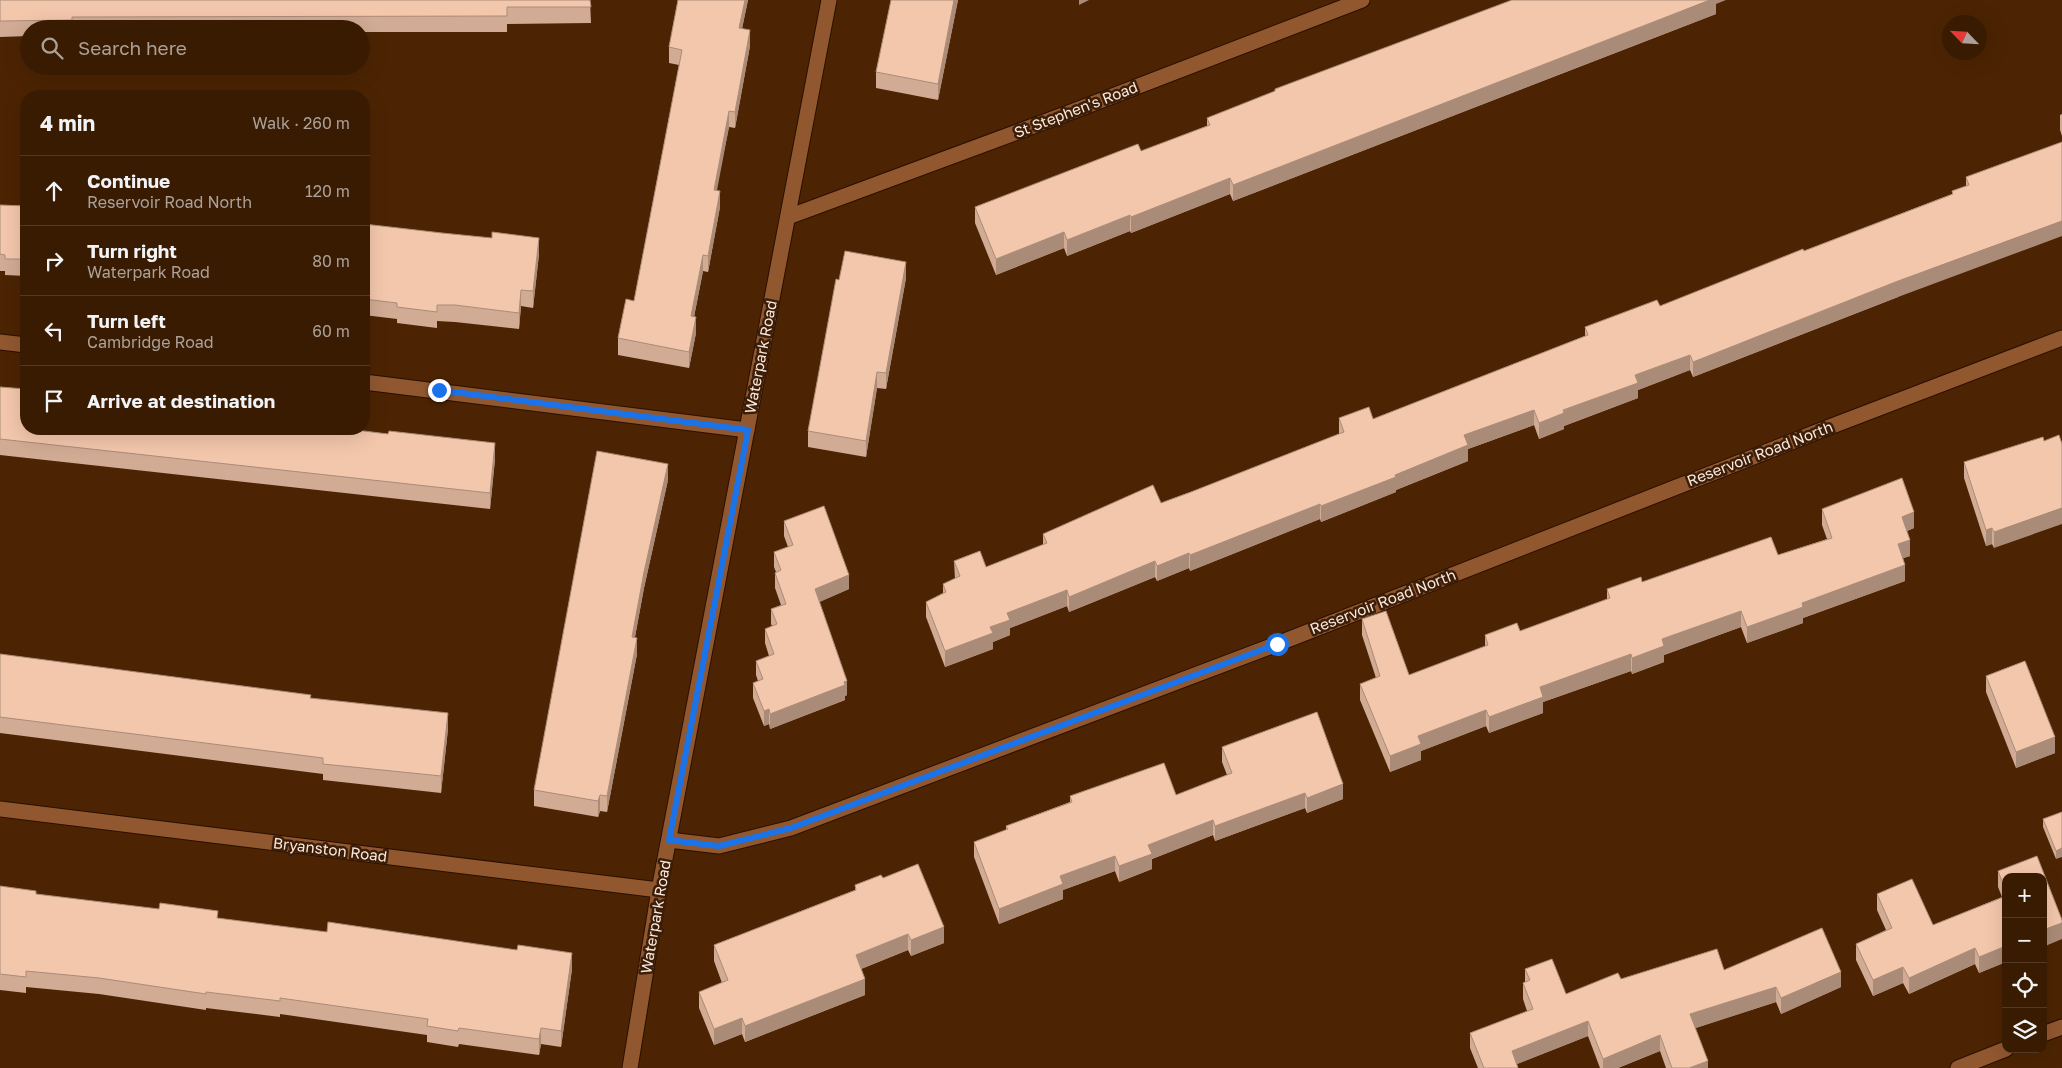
<!DOCTYPE html>
<meta charset="utf-8">
<style>
body{margin:0;font-family:"Golos Text",sans-serif;background:#40240c;color:#f1f3f6}
.controls{position:absolute;right:15px;bottom:15px;display:grid;overflow:hidden;border-radius:10px;box-shadow:0 5px 20px #0002}
.controls button{width:45px;height:45px;display:grid;place-items:center;padding:0;border:0;border-bottom:1px solid #533924;background:#391b02;color:#f1f3f6;font:25px sans-serif}
.compass{position:absolute;left:1942px;top:15px;width:45px;height:45px;border-radius:50%;background:#391b02;box-shadow:0 5px 20px #0002;rotate:295deg}
.stop{position:absolute;width:15px;height:15px;margin:-11px;border:4px solid #1a73e8;border-radius:50%;background:#fff}
.stop.end{background:#1a73e8;border-color:#fff;box-shadow:0 1px 5px #0008}
.list{margin:0;padding:0;list-style:none}
h2{display:flex;justify-content:space-between;align-items:center;height:65px;margin:0;padding:0 20px;font-size:21px}
h2 small{font-size:16px;font-weight:400;color:#aba199}
.list li{display:grid;grid-template-columns:32px 1fr auto;gap:15px;align-items:center;box-sizing:border-box;height:70px;padding:0 20px;border-top:1px solid #533924}
.list b{display:block;font-size:19px;white-space:nowrap}
.list p{margin:0;font-size:16px;white-space:nowrap;color:#aba199}
.list em{font-size:16px;font-style:normal;color:#aba199}
.icon{flex:none;width:28px;height:28px;fill:none;stroke:currentColor;stroke-width:2;stroke-linecap:round;stroke-linejoin:round}
.map{position:relative;flex:none;width:2062px;height:1068px;overflow:hidden}
.search{position:absolute;background:#391b02;box-shadow:0 5px 20px #0002;left:20px;top:20px;width:350px;height:55px;display:flex;align-items:center;gap:12px;box-sizing:border-box;padding:0 18px;border-radius:28px;color:#aba199;font-size:19px}
.panel{position:absolute;background:#391b02;box-shadow:0 5px 20px #0002;left:20px;top:90px;width:350px;height:345px;border-radius:20px}
.map>svg:first-child{display:block}
.lines{fill:none;stroke-linecap:round;stroke-linejoin:round}
.street-casing{stroke:#2b0f00;stroke-width:17}
.street{stroke:#915830;stroke-width:15}
.wall{fill:#d1ab94}
.shaded-wall{fill:#aa8b78}
.building{fill:#f3c7ac;stroke:#aa8b78}
.route{stroke:#1a73e8;stroke-width:6}
.labels{text-anchor:middle;stroke-width:5;stroke-linejoin:round;paint-order:stroke}
.street-label{font-size:15px;fill:#fde8dc;stroke:#3b1e08}
</style>
<div class="map">
<svg width="2062" height="1068" viewBox="0 0 2062 1068">
<rect width="100%" height="100%" fill="#4c2403"/>
<g class="lines">
<defs>
<g id="street">
<path d="M788 217 1071 112 1362 0"/>
<path d="M0 342 26 345"/>
<path d="M364 382 747 430"/>
<path d="M0 809 659 890"/>
<path d="M669 840 719 846 791 828 1277 644 1819 431 2062 338"/>
<path d="M2043 1034 2062 1027"/>
<path d="M630 1068 659 890 829 0"/>
<path d="M1958 1068 2006 1049"/>
</g>
</defs>
<use href="#street" class="street-casing"/>
<use href="#street" class="street"/>
</g>
<g class="wall">
<path d="M0 0H590L591 23 507 24V32H361V29H29V36L0 37Z"/>
<path d="M678 0H748L742 28 750 46 735 128 729 127 716 190 720 207 708 272 703 271 694 317 696 333 689 368 618 355V338L634 301 679 65 669 63V47Z"/>
<path d="M958 0 938 100 876 88V72Z"/>
<path d="M1716 4V14L1233 201 1230 194 1131 233 1130 231 1067 256 1064 248 996 275 975 223V207L1141 151 1207 126V118L1275 92V89Z"/>
<path d="M2062 114V136L2060 130V115Z"/>
<path d="M2062 142 1898 297 1693 377 1690 370 1638 390V398L1564 426V429L1539 439 1534 425 1468 449V461L1396 490V492L1321 522 1320 519 1190 571 1189 568 1157 581 1155 577 1069 612 1067 606 1010 628V635L993 642V649L945 667 926 617V602L943 593V584L955 579 954 561 986 567 1043 545V534L1161 503 1191 492 1339 434V418L1373 419 1585 336V327L1660 306 1952 194V191L1966 186V177Z"/>
<path d="M0 205 26 206V276L5 275V271H0Z"/>
<path d="M364 224 539 254 533 308 521 306 519 329 455 322 437 321V328L397 323V319L364 315Z"/>
<path d="M906 278 886 389 877 388 866 457 808 447V431L839 280Z"/>
<path d="M0 387 495 459 490 509 0 455Z"/>
<path d="M2044 441 1994 548 1992 544 1986 546 1964 478V462Z"/>
<path d="M668 480 644 588 635 637 637 654 607 812 600 811 598 817 534 806V790Z"/>
<path d="M1822 509 1914 528 1907 531 1910 556 1903 558 1905 581 1803 618V623L1747 643 1741 627 1664 655V662L1632 674 1631 671 1543 702V713L1489 733 1486 726 1421 751V760L1390 772 1360 700V684L1376 678 1362 635V619L1409 675 1485 647V635L1520 631 1607 600V589L1778 555 1827 539 1822 525Z"/>
<path d="M784 521 849 589 819 602 847 695 845 696V700L770 729 769 724 764 726 753 698V683L758 681 756 675V661L769 656 765 643V629L772 626 771 624V609L781 605 775 588V573L776 572 774 567V552L788 547 784 536Z"/>
<path d="M0 654 311 699 448 729 441 793 323 780V774L0 733Z"/>
<path d="M1986 676 2055 753 2016 768 1986 692Z"/>
<path d="M1222 747 1343 799 1307 813 1305 808 1215 841 1213 835 1152 859V869L1119 882 1115 871 1063 890V899L999 924 974 857V842L1006 830V826L1070 802V796L1176 795 1227 775 1222 762Z"/>
<path d="M2062 812 2056 859 2043 827V819Z"/>
<path d="M1998 871 2006 877V962L1979 973 1975 964 1909 994 1903 983 1873 996 1856 960V944L1886 930 1877 910V894L1933 925 2002 897 1998 887Z"/>
<path d="M883 878 944 943 911 956 908 950 861 969 865 995 745 1042 742 1034 714 1045 699 1008V992L722 983 714 961V945L855 890V885Z"/>
<path d="M0 886 36 894 218 918 572 969 561 1047 541 1044 539 1055 459 1044 458 1047 427 1042V1035L280 1014V1017L206 1008V1010L99 994 26 987V993L0 990Z"/>
<path d="M1525 969 1566 994 1621 979 1724 970 1841 987 1781 1014 1776 1002 1695 1028 1708 1068H1666L1660 1051 1618 1068H1600L1588 1036 1517 1064 1518 1068H1478L1470 1048V1033L1527 1011 1523 999V983L1525 982Z"/>
</g>
<g class="shaded-wall">
<path d="M745 0H748L739 44V28Z"/>
<path d="M954 0H958L938 100V84Z"/>
<path d="M1079 0H1089L1079 5Z"/>
<path d="M1710 0H1726L1716 4V14L1233 201V185Z"/>
<path d="M750 30V46L735 128V112Z"/>
<path d="M729 111V127L714 206V190Z"/>
<path d="M1230 178V194L1131 233V217Z"/>
<path d="M720 191V207L708 272V256Z"/>
<path d="M1130 215V231L1067 256V240Z"/>
<path d="M2062 221V236L1898 297 1693 377V362L1898 281Z"/>
<path d="M1064 232V248L996 275V259Z"/>
<path d="M539 238V254L533 308V291Z"/>
<path d="M703 255V271L691 332V316Z"/>
<path d="M906 262V278L886 389V373Z"/>
<path d="M521 290V306L519 329V313Z"/>
<path d="M696 317V333L689 368V352Z"/>
<path d="M1690 355V370L1638 390V398L1564 426V429L1539 439V423L1635 375Z"/>
<path d="M877 372V388L866 457V441Z"/>
<path d="M1534 410V425L1468 449V461L1396 490V492L1321 522V506L1395 475 1464 435Z"/>
<path d="M495 443V459L490 509V493Z"/>
<path d="M668 464V480L644 588 632 653V637L644 572Z"/>
<path d="M1320 504V519L1190 571V555Z"/>
<path d="M2062 508V524L1994 548V532Z"/>
<path d="M1914 512V528L1902 533V517Z"/>
<path d="M1992 528V544L1986 546V530Z"/>
<path d="M1910 540V556L1898 560V544Z"/>
<path d="M1189 553V568L1157 581V566Z"/>
<path d="M1155 561V577L1069 612V597Z"/>
<path d="M1905 565V581L1803 618V623L1747 643V627L1802 603Z"/>
<path d="M849 575V589L815 604V589Z"/>
<path d="M1067 590V606L1010 628V635L993 642V649L945 667V651L990 627 1007 613Z"/>
<path d="M1741 611V627L1664 655V662L1632 674V658L1662 639Z"/>
<path d="M637 638V654L607 812V796Z"/>
<path d="M1631 654V671L1543 702V713L1489 733V717L1540 687Z"/>
<path d="M847 681V695L845 696V700L770 729V714Z"/>
<path d="M769 709V724L764 726V711Z"/>
<path d="M1486 710V726L1421 751V760L1390 772V756L1418 736Z"/>
<path d="M448 713V729L441 793V776Z"/>
<path d="M2055 737V753L2016 768V752Z"/>
<path d="M1343 784V799L1307 813V798Z"/>
<path d="M1305 793V808L1215 841V826Z"/>
<path d="M600 795V811L598 817V801Z"/>
<path d="M1213 820V835L1152 859V869L1119 882V866L1148 845Z"/>
<path d="M2062 848V857L2056 859V851Z"/>
<path d="M1115 856V871L1063 890V899L999 924V909L1060 876Z"/>
<path d="M2062 923V939L2043 947V930Z"/>
<path d="M944 927V943L911 956V940Z"/>
<path d="M908 934V950L856 971V955Z"/>
<path d="M2006 946V962L1979 973V957Z"/>
<path d="M1975 948V964L1909 994V978Z"/>
<path d="M572 953V969L561 1047V1031Z"/>
<path d="M1903 967V983L1873 996V980Z"/>
<path d="M1841 972V987L1781 1014V998Z"/>
<path d="M865 979V995L745 1042V1026Z"/>
<path d="M1776 987V1002L1690 1030V1014Z"/>
<path d="M742 1018V1034L714 1045V1029Z"/>
<path d="M1588 1021V1036L1512 1066V1051Z"/>
<path d="M541 1028V1044L539 1055V1039Z"/>
<path d="M1660 1035V1051L1618 1068H1603V1059Z"/>
<path d="M1708 1061V1068H1689Z"/>
</g>
<g class="building">
<path d="M0 0H590L591 7H507V16L72 17V20L0 21Z"/>
<path d="M678 0H745L739 28 750 30 735 112 729 111 714 190 720 191 708 256 703 255 691 316 696 317 689 352 618 338 626 299 634 301 682 50 669 47Z"/>
<path d="M891 0H954L938 84 876 72Z"/>
<path d="M1512 0H1710L1233 185 1230 178 1131 217 1130 215 1067 240 1064 232 996 259 975 207 1138 144 1141 151 1210 125 1207 118 1275 91V89Z"/>
<path d="M2062 142V221L1898 281 1693 362 1690 355 1635 375 1638 383 1563 410 1564 413 1539 423 1534 410 1464 435 1468 445 1395 475 1396 477 1321 506 1320 504 1190 555 1189 553 1157 566 1155 561 1069 597 1067 590 1007 613 1010 620 990 627 993 633 945 651 926 602 946 592 943 584 960 576 954 561 980 551 986 567 1047 543 1043 534 1153 485 1161 503 1191 492 1344 432 1339 418 1369 407 1373 419 1588 335 1585 327 1657 300 1660 306 1803 249 1804 251 1953 194 1952 191 1969 185 1966 177Z"/>
<path d="M0 205 26 206V259H5V255L0 254Z"/>
<path d="M364 224 442 233 492 238V232L539 238 533 291 521 290 519 313 455 305H437V312L397 307V303L364 299Z"/>
<path d="M845 251 906 262 886 373 877 372 866 441 808 431 836 279 839 280Z"/>
<path d="M0 387 26 389V429H348L388 434 389 431 495 443 490 493 0 439Z"/>
<path d="M2059 435 2062 444V508L1994 532 1992 528 1986 530 1964 462 2043 437 2044 441Z"/>
<path d="M597 451 668 464 644 572 632 637 637 638 607 796 600 795 598 801 534 790Z"/>
<path d="M1902 478 1914 512 1902 517 1910 540 1898 544 1905 565 1802 603 1803 607 1747 627 1741 611 1662 639 1664 646 1632 658 1631 654 1540 687 1543 697 1489 717 1486 710 1418 736 1421 744 1390 756 1360 684 1380 676 1362 619 1386 611 1409 675 1488 645 1485 635 1517 623 1520 631 1610 598 1607 589 1641 577 1642 582 1771 537 1778 555 1832 538 1822 509Z"/>
<path d="M824 506 849 575 815 589 847 681 844 682 845 685 770 714 769 709 764 711 753 683 763 679 756 661 774 654 765 629 777 624 771 609 786 604 775 573 781 570 774 552 793 545 784 521Z"/>
<path d="M0 654 311 695 310 698 448 713 441 776 323 764V758L0 717Z"/>
<path d="M2025 661 2055 737 2016 752 1986 676Z"/>
<path d="M1317 712 1343 784 1307 798 1305 793 1215 826 1213 820 1148 845 1152 854 1119 866 1115 856 1060 876 1063 884 999 909 974 842 1008 829 1006 826 1072 802 1070 796 1164 763 1176 795 1232 773 1222 747Z"/>
<path d="M2062 812V848L2056 851 2043 819Z"/>
<path d="M2037 856 2062 920V923L2043 930V877H2006V891L1998 871Z"/>
<path d="M918 864 944 927 911 940 908 934 856 955 865 979 745 1026 742 1018 714 1029 699 992 728 980 714 945 856 890 855 885 881 875 883 878Z"/>
<path d="M1912 879 1933 925 2006 896V946L1979 957 1975 948 1909 978 1903 967 1873 980 1856 944 1892 928 1877 894Z"/>
<path d="M0 886 36 891V894L159 909 160 903 218 911 217 918 327 932 328 922 517 950 518 945 572 953 561 1031 541 1028 539 1039 459 1028 458 1031 427 1026 428 1019 280 998V1001L206 992V994L99 978 26 971V977L0 974Z"/>
<path d="M1822 928 1841 972 1781 998 1776 987 1690 1014 1708 1061 1689 1068H1672L1660 1035 1603 1059 1588 1021 1512 1051 1518 1068H1484L1470 1033 1533 1009 1523 983 1530 980 1525 969 1552 959 1566 994 1618 973 1621 979 1717 949 1724 970Z"/>
</g>
<g class="lines">
<path class="route" d="M439 390 748 430 669 840 719 846 791 828 1277 644"/>
</g>
<g class="labels">
<g class="street-label">
<text transform="translate(1076 110) rotate(-21)" y="5">St Stephen's Road</text>
<text transform="translate(761 357) rotate(-79)" y="5">Waterpark Road</text>
<text transform="translate(1760 454) rotate(-21)" y="5">Reservoir Road North</text>
<text transform="translate(1383 602) rotate(-21)" y="5">Reservoir Road North</text>
<text transform="translate(330 850) rotate(7)" y="5">Bryanston Road</text>
<text transform="translate(656 917) rotate(-80)" y="5">Waterpark Road</text>
</g>
</g>
</svg>
<div class="controls">
<button>+</button>
<button>−</button>
<button><svg class="icon" aria-label="locate" viewBox="0 0 24 24"><circle cx="12" cy="12" r="6"/><path d="M12 2v4M12 18v4M2 12h4M18 12h4"/></svg></button>
<button><svg class="icon" aria-label="layers" viewBox="0 0 24 24"><path d="M12 4l9 5-9 5-9-5zM3 14l9 5 9-5"/></svg></button>
</div>
<svg class="compass" viewBox="-18 -18 36 36"><path d="M0-13l5 13h-10z" fill="#e53935"/><path d="M0 13l5-13h-10z" fill="#aba199"/></svg>
<div class="stop" style="left:1277px;top:644px"></div>
<div class="stop end" style="left:439px;top:390px"></div>
<div class="search"><svg class="icon" aria-label="search" viewBox="0 0 24 24"><circle cx="10" cy="10" r="6"/><path d="M15 15l6 6"/></svg>Search here</div>
<section class="panel">
<h2>4 min<small>Walk · 260 m</small></h2>
<ul class="list">
<li><svg class="icon" aria-label="ahead" viewBox="0 0 24 24"><path d="M12 20V5M6 11l6-6 6 6"/></svg><div><b>Continue</b><p>Reservoir Road North</p></div><em>120 m</em></li>
<li><svg class="icon" aria-label="right" viewBox="0 0 24 24"><path d="M7 20v-9h11M14 6l5 5-5 5"/></svg><div><b>Turn right</b><p>Waterpark Road</p></div><em>80 m</em></li>
<li><svg class="icon" aria-label="left" viewBox="0 0 24 24"><path d="M17 20v-9H6M10 6l-5 5 5 5"/></svg><div><b>Turn left</b><p>Cambridge Road</p></div><em>60 m</em></li>
<li><svg class="icon" aria-label="arrive" viewBox="0 0 24 24"><path d="M6 21V4h12l-3 4 3 4H6"/></svg><div><b>Arrive at destination</b></div></li>
</ul>
</section>
</div>
